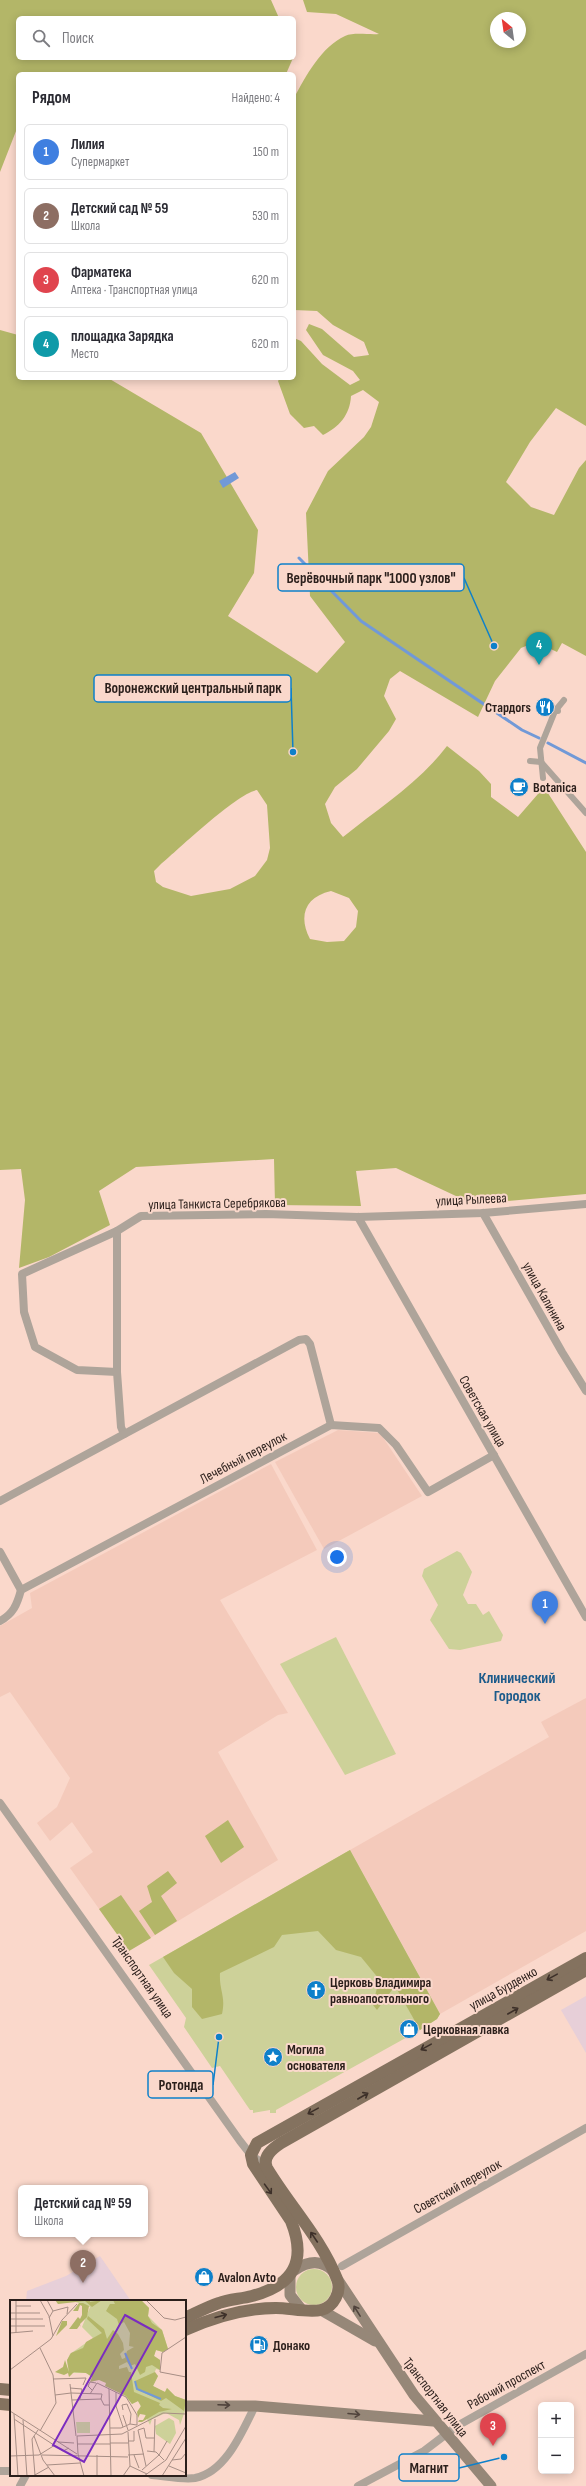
<!DOCTYPE html>
<html lang="ru">
<meta charset="utf-8">
<style>
body{margin:0;font-family:"Sofia Sans Condensed",sans-serif;background:#f7f7f7;color:#2b2b33}
.controls{position:absolute;right:12px;bottom:12px;display:grid;overflow:hidden;border-radius:6px;box-shadow:0 2px 10px #0003}
.controls button{width:36px;height:36px;display:grid;place-items:center;padding:0;border:0;border-bottom:1px solid #e1e1e2;background:#fff;color:#2b2b33;font:20px sans-serif}
.compass{position:absolute;left:490px;top:12px;width:36px;height:36px;border-radius:50%;background:#fff;box-shadow:0 2px 10px #0003;rotate:331deg}
.you{position:absolute;left:337px;top:1557px;width:14px;height:14px;margin:-10px;border:3px solid #fff;border-radius:50%;background:#1a73e8;box-shadow:0 0 0 6px #1a73e833}
.badge{display:grid;place-items:center;width:26px;height:26px;border-radius:50%;background:#0e80ca;color:#fff;font-size:13px;font-weight:700}
.pin{position:absolute;translate:-50% -33px;filter:drop-shadow(0 1px 2px #0008)}
.pin::after{content:'';position:absolute;top:21px;width:14px;height:12px;background:inherit;clip-path:polygon(0 0,100% 0,50% 100%)}
.popup{position:absolute;left:18px;top:2185px;width:130px;height:52px;box-sizing:border-box;display:grid;place-content:center;border-radius:6px;background:#fff;filter:drop-shadow(0 1px 3px #0005);font-size:13px;white-space:nowrap;color:#7c7c81}
.popup b{font-size:15px;color:#2b2b33}
.popup::after{content:'';position:absolute;left:50%;top:100%;margin-left:-8px;border:8px solid transparent;border-top-color:#fff}
.list{margin:0;padding:0;list-style:none}
h2{display:flex;justify-content:space-between;align-items:center;height:52px;margin:0;padding:0 16px;font-size:17px}
h2 small{font-size:13px;font-weight:400;color:#7c7c81}
.list li{display:grid;grid-template-columns:26px 1fr auto;gap:12px;align-items:center;box-sizing:border-box;height:56px;margin:0 8px 8px;padding:0 8px;border:1px solid #e1e1e2;border-radius:6px}
.list b{display:block;font-size:15px;white-space:nowrap}
.list p{margin:0;font-size:13px;white-space:nowrap;color:#7c7c81}
.list em{font-size:13px;font-style:normal;color:#7c7c81}
.icon{flex:none;width:22px;height:22px;fill:none;stroke:currentColor;stroke-width:2;stroke-linecap:round;stroke-linejoin:round}
.map{position:relative;flex:none;width:586px;height:2486px;overflow:hidden}
.search{position:absolute;background:#fff;box-shadow:0 2px 10px #0003;left:16px;top:16px;width:280px;height:44px;display:flex;align-items:center;gap:10px;box-sizing:border-box;padding:0 14px;border-radius:6px;color:#7c7c81;font-size:15px}
.panel{position:absolute;background:#fff;box-shadow:0 2px 10px #0003;left:16px;top:72px;width:280px;height:308px;border-radius:6px}
.map>svg:first-child{display:block}
.built{fill:#f4cabb}
.education{fill:#e7cfd8}
.green{fill:#cdd199}
.forest{fill:#b3b668;fill-rule:evenodd}
.water{fill:#7199d7}
.lines{fill:none;stroke-linecap:round;stroke-linejoin:round}
.stream{stroke:#7199d7;stroke-width:3}
.pedestrian{stroke:#aea49a;stroke-width:6}
.minor{stroke:#aea49a;stroke-width:8}
.secondary{stroke:#968778;stroke-width:11}
.primary{stroke:#84725f;stroke-width:12}
.oneway{stroke:#3d3029}
.oneway2{stroke:#50433c}
.labels{text-anchor:middle;stroke-width:4;stroke-linejoin:round;paint-order:stroke}
.poi-label{font-size:14px;font-weight:bold;fill:#2b1f1b;stroke:#fad8cb;text-anchor:start}
.street-label{font-size:14px;fill:#2b1f1b;stroke:#fad8cb}
.quarter-label{font-size:16px;font-weight:bold;fill:#1c5b8b;stroke:#fad8cb}
.inset-river{fill:none;stroke:#7199d7;stroke-width:2}
.inset-road{fill:none;stroke:#a78e85;stroke-width:1}
.view{fill:#7b2cbf;fill-opacity:0.15;stroke:#7b2cbf;stroke-width:2}
.inset-edge{fill:none;stroke:#2b1f1b;stroke-width:2}
.leader{fill:none;stroke:#0e80ca;stroke-width:1.5}
.callout-dot{fill:#0e80ca;stroke:#fad8cb;stroke-width:1.5}
.callout{fill:#fad8cb;stroke:#0e80ca;stroke-width:1.5}
.callout-label{font-size:15px;text-anchor:middle;font-weight:bold;fill:#2b1f1b}
</style>
<div class="map">
<svg width="586" height="2486" viewBox="0 0 586 2486">
<rect width="100%" height="100%" fill="#fad8cb"/>
<g class="built">
<path d="M338 1430 380 1433 422 1496 324 1549 275 1462Z"/>
<path d="M271 1464 317 1550 220 1600 288 1713 278 1715 218 1752 278 1860 129 1951 70 1868 93 1852 72 1822 50 1841 37 1823 57 1807 70 1778 10 1692 0 1697V1626L32 1608 30 1593Z"/>
<path d="M586 1698V1931L440 2014 350 1850 549 1737 541 1722Z"/>
</g>
<g class="education">
<path d="M586 1996V2053L561 2010Z"/>
<path d="M100 2256 131 2301H26L27 2291 66 2276Z"/>
</g>
<g class="green">
<path d="M457 1551 461 1553 472 1572 463 1595 468 1604H476L483 1615 489 1611 503 1635 501 1641 460 1650 449 1649 430 1620 438 1605 422 1576 424 1569Z"/>
<path d="M336 1637 396 1754 345 1775 280 1664Z"/>
<path d="M350 1850 440 2014 437 2019 420 2030 276 2110V2113H270V2110L253 2113V2110H250L220 2066 212 2068 184 2027 186 2018 149 1965Z"/>
<circle cx="314" cy="2287" r="18"/>
</g>
<g class="forest">
<path d="M0 0H271L279 18H18V58H293L286 74H18V126L0 172Z"/>
<path d="M303 0H586V426L556 408 530 442 506 482 531 507 554 515 579 468 586 460V656L562 643 557 652 536 642 521 648 495 681 478 717 400 671 390 679 384 696 396 719 389 731 357 769 335 787 325 804 331 823 343 837C380 807 418 784 447 746L479 771 491 784V797L518 817 544 787 586 852V1194L473 1204 396 1168 356 1171 361 1206 275 1205 274 1159 136 1167 99 1191 110 1225 49 1257 19 1268 25 1200 21 1169 0 1170V330L18 335V378H108L201 433 258 530 254 573 228 616 317 673 345 642 310 596 306 513 328 471 364 437 371 427 379 402 363 390 351 396C350 415 339 427 323 435L314 426 304 428 290 414 278 381 280 378H294V338L301 341 322 364 350 385 360 380 353 371 323 355 306 330 309 324 322 329 354 357 369 355 364 342 333 325 317 311 294 310V98C306 76 321 47 345 36 354 32 369 35 379 34L336 14 307 12ZM496 18H520V42H496ZM257 790 267 805 270 848 267 860 255 876 230 889 191 896 163 887 156 882 154 871 160 865C180 848 236 794 257 790ZM331 891 349 898 358 911 356 927 344 941 327 942 310 939C298 916 305 897 331 891Z"/>
<path d="M228 1820 244 1847 221 1863 205 1836Z"/>
<path d="M350 1850 440 2014 437 2019 420 2030 395 1986 377 2010 373 2005 379 1979 361 1957 336 1950 318 1931 282 1935 274 1947 220 1973C219 1991 226 1996 222 2014L202 2019 192 2007V1989L174 1973 163 1957Z"/>
<path d="M168 1871 177 1883 161 1896 177 1921 155 1935 139 1911 152 1902 147 1886Z"/>
<path d="M121 1895 151 1938 129 1951 99 1909Z"/>
</g>
<path class="water" d="M235 472 239 478 223 488 219 481Z"/>
<g class="lines">
<g class="stream">
<path d="M299 558 361 621 522 730 539 738"/>
<path d="M548 743 586 763"/>
</g>
<g class="pedestrian">
<path d="M551 705 555 711H558"/>
<path d="M530 761 541 762 586 813"/>
<path d="M543 778 540 748 555 711 564 700"/>
</g>
<g class="minor">
<path d="M483 1213 562 1352 586 1391"/>
<path d="M358 1217 586 1617"/>
<path d="M117 1231 22 1274 24 1312 35 1347 77 1370 117 1372"/>
<path d="M124 1434 121 1427 117 1372V1231L141 1216 266 1214 358 1217 483 1213 586 1204"/>
<path d="M0 1501 299 1340 306 1339 310 1344 331 1425"/>
<path d="M0 1552 21 1590"/>
<path d="M0 1621C13 1614 17 1605 21 1590L331 1425 379 1428 396 1445 428 1492 494 1455"/>
<path d="M0 1803 240 2141 251 2155 265 2165"/>
<path d="M342 2266 586 2128"/>
<path d="M0 2471H11"/>
<path d="M152 2475C165 2476 183 2480 195 2478 226 2472 242 2432 255 2406"/>
<path d="M20 2486 26 2475"/>
<path d="M358 2486 424 2451 457 2426 586 2354"/>
</g>
<g class="secondary">
<path d="M295 2270C308 2261 321 2259 333 2271"/>
<path d="M290 2277V2295L301 2309"/>
<path d="M338 2280 414 2395 491 2486"/>
<path d="M321 2310 375 2341"/>
<path d="M185 2406H255L433 2421"/>
</g>
<g class="primary">
<path d="M185 2318C196 2313 207 2307 219 2303 229 2299 241 2299 252 2296 294 2285 307 2261 291 2221L253 2164 251 2155 257 2143 586 1958"/>
<path d="M185 2330C214 2317 244 2308 276 2308 289 2308 309 2313 321 2310 334 2307 342 2291 337 2279 321 2238 289 2205 267 2168 262 2157 272 2149 281 2143L586 1970"/>
<path d="M0 2389 11 2390"/>
<path d="M0 2404 11 2405"/>
</g>
</g>
<defs><path id="oneway-shaft" d="M-6 0H5M1.5-3L5.5 0L1.5 3" fill="none" stroke-width="1.6" stroke-linecap="round" stroke-linejoin="round"/></defs>
<g class="oneway">
<use href="#oneway-shaft" transform="translate(552 1977) rotate(151)"/>
<use href="#oneway-shaft" transform="translate(513 2011) rotate(-30)"/>
<use href="#oneway-shaft" transform="translate(426 2047) rotate(151)"/>
<use href="#oneway-shaft" transform="translate(363 2096) rotate(-30)"/>
<use href="#oneway-shaft" transform="translate(313 2111) rotate(151)"/>
<use href="#oneway-shaft" transform="translate(268 2189) rotate(54)"/>
<use href="#oneway-shaft" transform="translate(314 2237) rotate(-124)"/>
<use href="#oneway-shaft" transform="translate(221 2316) rotate(-15)"/>
</g>
<g class="oneway2">
<use href="#oneway-shaft" transform="translate(357 2311) rotate(-122)"/>
<use href="#oneway-shaft" transform="translate(224 2405) rotate(2)"/>
<use href="#oneway-shaft" transform="translate(354 2414) rotate(5)"/>
</g>
<defs>
<symbol id="restaurant-disc" viewBox="-11 -11 22 22"><circle r="9.5" fill="#0e80ca" stroke="#fad8cb"/><path d="M-5-6h1v4h1v-4h1v4h1v-4h1v5L-1.5 .5V6h-2V.5L-5-1ZM5-6V6H3V1.5H1.5Q1.5-4 5-6Z" fill="#fff"/></symbol>
<symbol id="cafe-disc" viewBox="-11 -11 22 22"><circle r="9.5" fill="#0e80ca" stroke="#fad8cb"/><path d="M-5.5-4.5H6V0H3Q3 3.5 0 3.5H-2.5Q-5.5 3.5-5.5 0ZM3-3.2v2h1.7v-2ZM-6 4.5H4V6H-6Z" fill="#fff"/></symbol>
<symbol id="church-disc" viewBox="-11 -11 22 22"><circle r="9.5" fill="#0e80ca" stroke="#fad8cb"/><path d="M-1.2-6h2.4v3.5h3.3v2.4h-3.3V6h-2.4V-.1h-3.3v-2.4h3.3Z" fill="#fff"/></symbol>
<symbol id="shop-disc" viewBox="-11 -11 22 22"><circle r="9.5" fill="#0e80ca" stroke="#fad8cb"/><path d="M-5-2.5h2.3a2.7 3.5 0 0 1 5.4 0H5L5.5 6h-11ZM-1.5-2.5h3a1.5 2.3 0 0 0-3 0Z" fill="#fff"/></symbol>
<symbol id="sight-disc" viewBox="-11 -11 22 22"><circle r="9.5" fill="#0e80ca" stroke="#fad8cb"/><path d="M0-6L1.8-2.2L6-1.7L2.9 1.2L3.7 5.4L0 3.3L-3.7 5.4L-2.9 1.2L-6-1.7L-1.8-2.2Z" fill="#fff"/></symbol>
<symbol id="fuel-disc" viewBox="-11 -11 22 22"><circle r="9.5" fill="#0e80ca" stroke="#fad8cb"/><path d="M-5.5-6h7V0h2V4h1.3V-2.5L3-4.5l.8-.8L6-3V5H2.5V1h-1V6h-7ZM-4.2-4.7v3.2H.2V-4.7Z" fill="#fff"/></symbol>
</defs>
<g fill-rule="evenodd">
<use href="#restaurant-disc" x="534" y="696" width="22" height="22"/>
<use href="#cafe-disc" x="508" y="776" width="22" height="22"/>
<use href="#church-disc" x="305" y="1979" width="22" height="22"/>
<use href="#shop-disc" x="398" y="2018" width="22" height="22"/>
<use href="#sight-disc" x="262" y="2046" width="22" height="22"/>
<use href="#shop-disc" x="193" y="2266" width="22" height="22"/>
<use href="#fuel-disc" x="248" y="2334" width="22" height="22"/>
</g>
<g class="labels">
<g class="poi-label">
<text x="531" y="712" text-anchor="end">Стардогs</text>
<text x="533" y="792">Botanica</text>
<text x="330" y="1987">Церковь Владимира<tspan x="330" dy="16">равноапостольного</tspan></text>
<text x="423" y="2034">Церковная лавка</text>
<text x="287" y="2054">Могила<tspan x="287" dy="16">основателя</tspan></text>
<text x="218" y="2282">Avalon Avto</text>
<text x="273" y="2350">Донако</text>
</g>
<g class="street-label">
<text transform="translate(471 1199) rotate(-3)" y="5">улица Рылеева</text>
<text transform="translate(217 1203) rotate(-1)" y="5">улица Танкиста Серебрякова</text>
<text transform="translate(545 1296) rotate(61)" y="5">улица Калинина</text>
<text transform="translate(483 1411) rotate(60)" y="5">Советская улица</text>
<text transform="translate(243 1457) rotate(-28)" y="5">Лечебный переулок</text>
<text transform="translate(143 1977) rotate(55)" y="5">Транспортная улица</text>
<text transform="translate(503 1988) rotate(-29)" y="5">улица Бурденко</text>
<text transform="translate(457 2186) rotate(-29)" y="5">Советский переулок</text>
<text transform="translate(506 2384) rotate(-29)" y="5">Рабочий проспект</text>
<text transform="translate(436 2397) rotate(52)" y="5">Транспортная улица</text>
</g>
<g class="quarter-label">
<text x="517" y="1683">Клинический<tspan x="517" dy="18">Городок</tspan></text>
</g>
</g>
<g transform="translate(10 2300)">
<rect width="176" height="176" fill="#fad8cb"/>
<path d="M60 0H131L139 8 138 16 152 30 158 49 153 52 146 50 144 56 150 60V70L146 69 144 74 148 76 143 86 155 92 157 88 165 96 176 100V108L170 125 169 120 156 113 142 119 140 125 128 101 122 104 107 87 76 73H59L57 61 60 54 83 38 72 27 80 7ZM159 118 164 121 166 133 160 144 146 134 145 126ZM66 122H80V133H67Z" fill="#cdd199"/>
<path d="M45 0H80V2L92 0 82 7 75 1 48 4ZM103 0H131L139 8 138 16 142 23 152 30 158 49 153 52 146 50 144 56 150 60V70L142 65 136 67 135 72 130 75 125 64 120 66 117 62 109 66V69L117 67 119 72H121L124 92 150 103 149 105 153 108 162 109 149 112 132 122H128L129 120H133L136 115 130 114 128 118 127 112 131 106 128 101 122 104 116 96 95 86 96 83 89 80 80 82 82 77 76 73 64 72 59 77 58 73 54 75 45 72 53 67 55 60 59 72 57 60 61 53 73 48 76 42 92 33 77 19 78 16 94 29 97 39 103 30 108 34 113 43 114 50 110 54 112 59 115 58 117 51 124 47 119 46 120 33 114 22 109 25 107 19 96 11 100 4H105ZM73 3 79 6 77 17 70 24 71 28 70 25 67 29H59L68 17 70 19 72 15V6L70 5 68 11H63L69 3ZM52 21H57V25L46 36ZM145 72 148 76 143 86 155 92 157 88 165 96 176 100 174 111 156 98 151 101 127 89 125 81Z" fill="#b3b668"/>
<path class="inset-river" d="M115 53 122 69M125 81 127 89 151 99"/>
<path class="inset-road" d="M6 0V32M30 0 39 16 43 36M37 0 43 11 39 18M136 0 154 18 165 20 176 17M6 6H21M43 11 58 7 57 14M0 13H30M0 19H33M0 26H35M0 33 23 31M176 37 152 53 150 72 176 77M30 48 43 75 46 103 30 131M0 70 41 39 52 20 67 4M43 79 76 78 73 85M60 84 66 136M60 88 72 89 70 99M99 89 101 176M82 90 78 86 80 82 86 83M106 92V106L113 127M61 93 92 94 91 99M80 94 87 83 116 97 127 115V125L120 124M45 95 61 93M62 100 91 99 94 105H99M113 110 112 105 117 104 121 114 120 124M0 111 67 154M4 114 8 176M113 115 118 130M4 119 53 151 59 148M13 120 17 176M100 128H111L120 124M118 132 120 166M24 136 33 160 45 176M118 141H124V131M48 142 64 143M100 143H118M67 144H100M137 151 146 152 154 160M144 152 145 119M32 155 118 157M87 155V176M118 155 134 154M124 155 129 168M0 156 29 155 45 145M162 160 171 159 176 153M37 165 70 163M136 166 128 130 134 128 136 138H145M159 166 176 173M132 170 149 155 157 141M25 175 22 139 28 130M23 176 39 167M74 176 68 154 67 136 112 134 153 113 176 114M113 176 120 166 137 174M134 176 156 160 176 126M152 176 176 138"/>
<path class="view" d="M115 15 146 32 74 162 43 145Z"/>
<rect width="176" height="176" class="inset-edge"/>
</g>
<path class="leader" d="M494 646L464 578M293 752L291 688M219 2037L213 2085M504 2457L459 2468"/>
<g class="callout-dot">
<circle cx="494" cy="646" r="4"/>
<circle cx="293" cy="752" r="4"/>
<circle cx="219" cy="2037" r="4"/>
<circle cx="504" cy="2457" r="4"/>
</g>
<g class="callout">
<rect x="278" y="564" width="186" height="27" rx="4"/>
<rect x="94" y="675" width="197" height="27" rx="4"/>
<rect x="148" y="2071" width="65" height="27" rx="4"/>
<rect x="399" y="2454" width="60" height="27" rx="4"/>
</g>
<g class="callout-label">
<text x="371" y="583">Верёвочный парк "1000 узлов"</text>
<text x="193" y="693">Воронежский центральный парк</text>
<text x="181" y="2090">Ротонда</text>
<text x="429" y="2473">Магнит</text>
</g>
</svg>
<div class="controls">
<button>+</button>
<button>−</button>
</div>
<svg class="compass" viewBox="-18 -18 36 36"><path d="M0-13l5 13h-10z" fill="#e53935"/><path d="M0 13l5-13h-10z" fill="#7c7c81"/></svg>
<div class="you"></div>
<div class="pin badge" style="left:545px;top:1624px;background:#3f7fe0">1</div>
<div class="pin badge" style="left:83px;top:2283px;background:#8d6e63">2</div>
<div class="popup"><b>Детский сад № 59</b>Школа</div>
<div class="pin badge" style="left:493px;top:2446px;background:#e0444e">3</div>
<div class="pin badge" style="left:539px;top:665px;background:#0f9aa8">4</div>
<div class="search"><svg class="icon" aria-label="search" viewBox="0 0 24 24"><circle cx="10" cy="10" r="6"/><path d="M15 15l6 6"/></svg>Поиск</div>
<section class="panel">
<h2>Рядом<small>Найдено: 4</small></h2>
<ul class="list">
<li><span class="badge" style="background:#3f7fe0">1</span><div><b>Лилия</b><p>Супермаркет</p></div><em>150 m</em></li>
<li><span class="badge" style="background:#8d6e63">2</span><div><b>Детский сад № 59</b><p>Школа</p></div><em>530 m</em></li>
<li><span class="badge" style="background:#e0444e">3</span><div><b>Фарматека</b><p>Аптека · Транспортная улица</p></div><em>620 m</em></li>
<li><span class="badge" style="background:#0f9aa8">4</span><div><b>площадка Зарядка</b><p>Место</p></div><em>620 m</em></li>
</ul>
</section>
</div>
